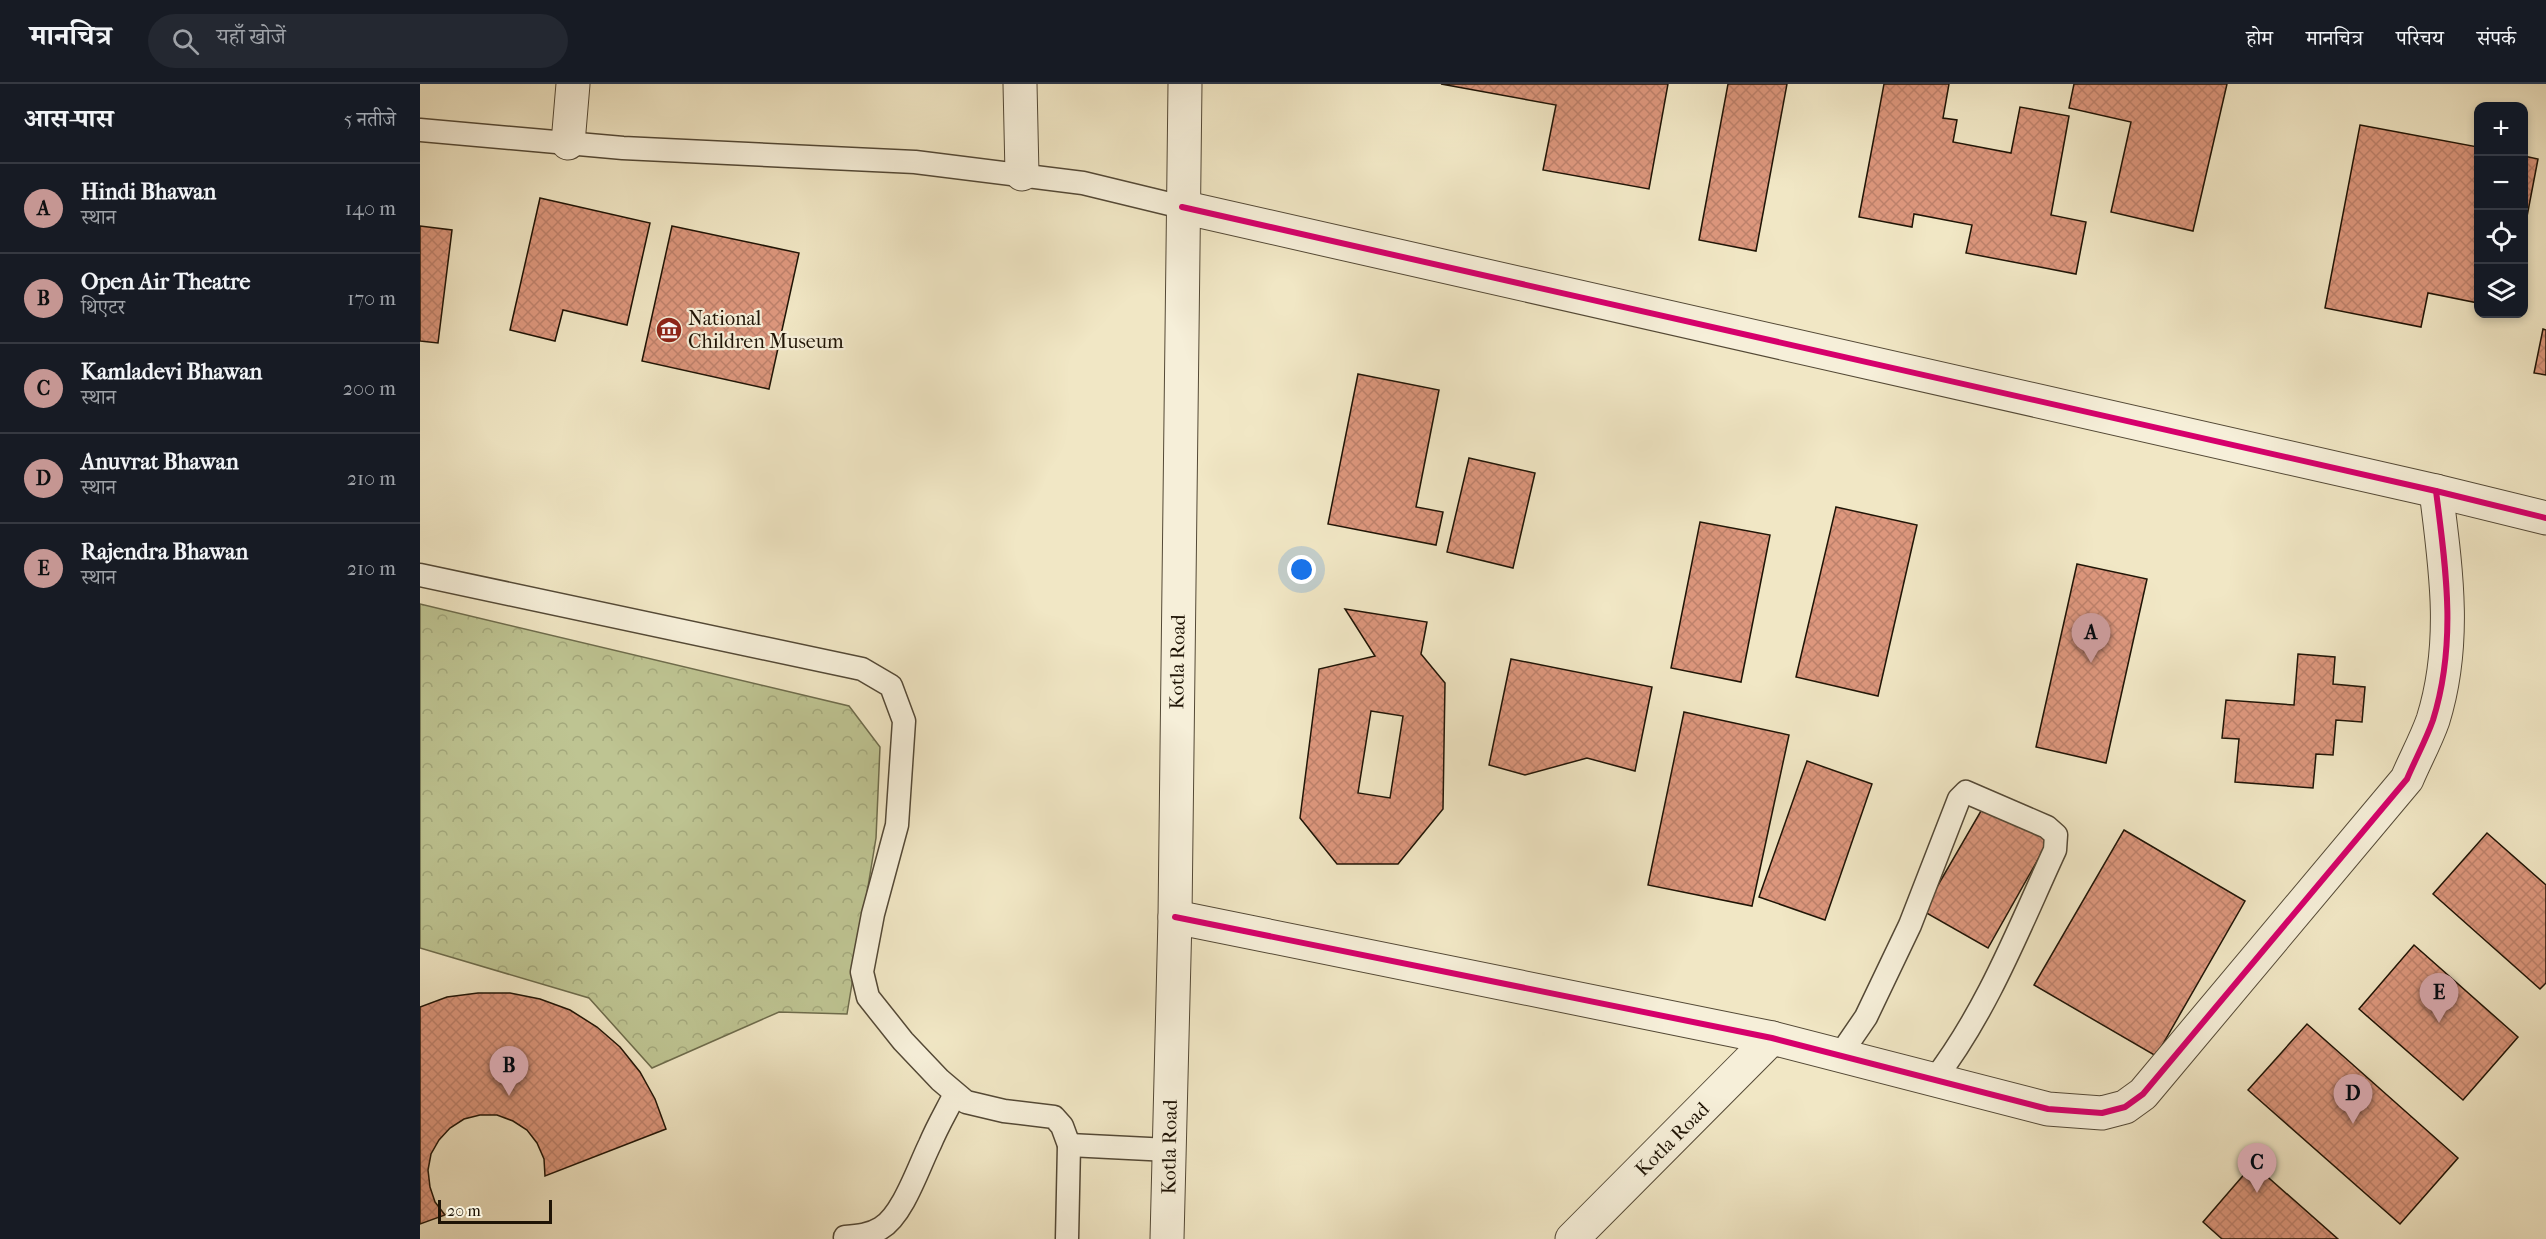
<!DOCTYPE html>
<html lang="hi">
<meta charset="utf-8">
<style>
body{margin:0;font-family:"IM FELL French Canon","Noto Serif Devanagari",serif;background:#242831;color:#f1f3f6}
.controls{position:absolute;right:18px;top:18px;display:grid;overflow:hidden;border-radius:12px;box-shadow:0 3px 9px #0003}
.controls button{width:54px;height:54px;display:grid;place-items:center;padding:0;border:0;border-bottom:2px solid #363941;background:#171b24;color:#f1f3f6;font:30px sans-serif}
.scale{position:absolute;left:18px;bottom:15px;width:114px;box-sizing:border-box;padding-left:6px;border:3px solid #1f1406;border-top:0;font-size:16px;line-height:21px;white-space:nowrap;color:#1f1406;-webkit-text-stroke:4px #f6efd9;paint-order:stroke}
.you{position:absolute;left:882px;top:486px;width:21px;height:21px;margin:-15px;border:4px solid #fff;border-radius:50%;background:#1a73e8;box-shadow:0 0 0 9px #1a73e833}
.badge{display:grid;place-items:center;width:39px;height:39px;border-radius:50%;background:#c59692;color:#111;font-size:20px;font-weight:700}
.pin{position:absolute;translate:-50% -50px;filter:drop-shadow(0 2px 3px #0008)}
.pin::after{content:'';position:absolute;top:32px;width:21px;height:18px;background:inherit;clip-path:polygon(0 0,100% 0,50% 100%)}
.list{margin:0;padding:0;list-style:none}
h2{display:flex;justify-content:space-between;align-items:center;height:78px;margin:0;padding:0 24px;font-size:26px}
h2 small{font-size:20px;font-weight:400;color:#9ea1a6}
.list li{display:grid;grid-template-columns:39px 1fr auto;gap:18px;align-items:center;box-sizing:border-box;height:90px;padding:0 24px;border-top:2px solid #363941}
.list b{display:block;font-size:22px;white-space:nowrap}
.list p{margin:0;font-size:20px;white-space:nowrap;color:#9ea1a6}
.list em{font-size:20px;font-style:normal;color:#9ea1a6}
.icon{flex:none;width:33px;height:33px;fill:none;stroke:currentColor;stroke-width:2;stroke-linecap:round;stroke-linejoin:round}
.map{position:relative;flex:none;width:2126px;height:1155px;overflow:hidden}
header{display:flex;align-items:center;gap:36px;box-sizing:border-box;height:84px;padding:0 30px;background:#171b24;border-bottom:2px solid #363941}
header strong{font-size:28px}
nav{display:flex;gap:33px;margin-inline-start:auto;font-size:21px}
.search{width:420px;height:54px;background:#242831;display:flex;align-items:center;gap:15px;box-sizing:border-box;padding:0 21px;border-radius:33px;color:#9ea1a6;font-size:22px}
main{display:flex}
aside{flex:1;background:#171b24}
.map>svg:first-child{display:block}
.park{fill:url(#park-crowns);stroke:#6e6c4c;stroke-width:1.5}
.building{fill:url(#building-cross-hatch);stroke:#1f1406;stroke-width:1.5;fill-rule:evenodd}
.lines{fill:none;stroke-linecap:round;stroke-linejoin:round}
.lane-casing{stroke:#544936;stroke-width:25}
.street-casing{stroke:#544936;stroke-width:35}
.lane{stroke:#f6efd9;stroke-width:22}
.street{stroke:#f6efd9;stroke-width:33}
.cycleway-casing{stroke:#f6efd9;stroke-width:10}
.cycleway{stroke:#d6006c;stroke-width:6}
.labels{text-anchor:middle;stroke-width:4.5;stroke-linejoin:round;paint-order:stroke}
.poi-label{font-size:20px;fill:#1f1406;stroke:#f6efd9;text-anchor:start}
.street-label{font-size:20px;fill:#1f1406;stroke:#f6efd9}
</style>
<header>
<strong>मानचित्र</strong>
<div class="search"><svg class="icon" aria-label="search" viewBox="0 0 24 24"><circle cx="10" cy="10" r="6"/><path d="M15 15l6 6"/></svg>यहाँ खोजें</div>
<nav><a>होम</a><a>मानचित्र</a><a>परिचय</a><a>संपर्क</a></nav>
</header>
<main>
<aside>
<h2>आस-पास<small>5 नतीजे</small></h2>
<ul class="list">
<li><span class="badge">A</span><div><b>Hindi Bhawan</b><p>स्थान</p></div><em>140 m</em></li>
<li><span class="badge">B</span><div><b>Open Air Theatre</b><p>थिएटर</p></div><em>170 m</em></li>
<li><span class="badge">C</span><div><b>Kamladevi Bhawan</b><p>स्थान</p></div><em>200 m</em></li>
<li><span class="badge">D</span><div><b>Anuvrat Bhawan</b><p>स्थान</p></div><em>210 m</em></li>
<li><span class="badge">E</span><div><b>Rajendra Bhawan</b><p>स्थान</p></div><em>210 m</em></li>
</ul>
</aside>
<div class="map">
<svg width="2126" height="1155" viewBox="0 0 2126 1155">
<defs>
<pattern id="park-crowns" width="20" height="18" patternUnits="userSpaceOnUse" patternTransform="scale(1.5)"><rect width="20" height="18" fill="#bec492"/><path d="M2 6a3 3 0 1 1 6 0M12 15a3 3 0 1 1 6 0" fill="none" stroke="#a3a87c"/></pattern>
<pattern id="building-cross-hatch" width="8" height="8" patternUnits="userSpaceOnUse" patternTransform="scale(1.5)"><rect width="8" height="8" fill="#dd977d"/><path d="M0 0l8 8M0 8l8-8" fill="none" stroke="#bd816b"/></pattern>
</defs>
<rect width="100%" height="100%" fill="#f1e7c5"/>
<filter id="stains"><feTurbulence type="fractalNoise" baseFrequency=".00333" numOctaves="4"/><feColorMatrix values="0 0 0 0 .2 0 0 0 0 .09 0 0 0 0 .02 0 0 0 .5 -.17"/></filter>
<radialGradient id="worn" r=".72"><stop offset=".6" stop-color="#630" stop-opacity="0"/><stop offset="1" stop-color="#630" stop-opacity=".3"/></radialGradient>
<path class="park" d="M0 520 429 622 460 663 456 754 427 930 359 928 232 984 169 914 0 864Z"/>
<g class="building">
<path d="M1021 0H1248L1229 105 1123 86 1136 21Z"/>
<path d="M1308 0H1367L1336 167 1279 156Z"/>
<path d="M1464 0H1529L1523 34 1537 36 1533 58 1591 69 1600 23 1649 32 1631 131 1666 138 1656 190 1546 169 1552 141 1494 130 1492 143 1439 133Z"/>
<path d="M1654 0H1807L1773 147 1691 128 1711 38 1649 24Z"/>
<path d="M1940 41 2058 63V219L2008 209 2001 243 1905 224Z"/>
<path d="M2104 72 2118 75 2104 148Z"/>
<path d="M120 114 230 139 207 241 143 226 135 257 90 246Z"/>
<path d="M0 142 32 146 18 259 0 257Z"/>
<path d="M252 142 379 169 349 305 222 277Z"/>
<path d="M2123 245 2126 246V291L2114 289Z"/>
<path d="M938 290 1019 306 996 423 1023 428 1016 461 908 440Z"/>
<path d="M1049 374 1115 389 1093 484 1027 468Z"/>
<path d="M1416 423 1497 441 1458 612 1376 593Z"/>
<path d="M1280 438 1350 451 1321 598 1251 584Z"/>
<path d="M1657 480 1727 495 1686 679 1616 663Z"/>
<path d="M925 525 1007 538 1001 570 1025 599 1023 725 978 780H917L880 734 899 585 955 572ZM951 627 983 632 970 714 938 709Z"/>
<path d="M1878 570 1915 573 1913 600 1945 603 1942 638 1916 636 1913 671 1896 670 1893 704 1815 698 1819 655 1802 654 1806 616 1874 621Z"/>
<path d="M1091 575 1232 603 1215 687 1167 674 1105 691 1069 681Z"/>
<path d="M1264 628 1369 651 1332 822 1228 801Z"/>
<path d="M1387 677 1452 700 1405 836 1339 813Z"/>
<path d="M1565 720 1629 756 1568 864 1503 827Z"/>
<path d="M1704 746 1825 817 1736 972 1614 901Z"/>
<path d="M2067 749 2126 801V899L2120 905 2013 810Z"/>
<path d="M1994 861 2098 953 2043 1016 1939 925Z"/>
<path d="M58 909H90L120 915 150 926 177 943 200 963 220 988 235 1015 246 1045 125 1092 124 1075 117 1059 107 1046 93 1037 77 1031H60L44 1035 30 1044 19 1056 11 1070 8 1086 10 1103 15 1118 25 1131 0 1140V923L27 913Z"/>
<path d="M1887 940 2038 1074 1980 1140 1828 1006Z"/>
<path d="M1833 1080 1918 1155H1802L1783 1138Z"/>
</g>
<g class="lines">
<defs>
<g id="lane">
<path d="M0 46 203 64 495 78 663 99 762 123"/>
<path d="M0 491 442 585 471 602 484 637 477 741 453 830 442 888 448 913 483 957 520 996 546 1018 584 1027 634 1033 642 1042 649 1061 647 1155"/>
<path d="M1420 971 1446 933 1490 841 1539 715 1546 708 1627 743 1636 751 1635 766C1599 844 1567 927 1514 996"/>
<path d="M649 1061 749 1066"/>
<path d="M425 1153C437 1152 450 1151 461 1144 483 1131 499 1082 510 1060 517 1043 527 1026 535 1010"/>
</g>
<g id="street">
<path d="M600 0 602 90"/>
<path d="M148 59 153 0"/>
<path d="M762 123 2016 407 2126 434"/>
<path d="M755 833 1352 954 1628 1025 1682 1029 1705 1023 1723 1010 1987 695C1995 676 2006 656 2013 636 2037 559 2026 485 2016 407"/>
<path d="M747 1155 755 833 765 0"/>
<path d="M1152 1155 1352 954"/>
</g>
</defs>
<use href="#lane" class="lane-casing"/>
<use href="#street" class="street-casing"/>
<use href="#lane" class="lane"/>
<use href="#street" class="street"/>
<defs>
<g id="cycleway">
<path d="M762 123 2016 407 2126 434"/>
<path d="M755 833 1352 954 1628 1025 1682 1029 1705 1023 1723 1010 1987 695C1995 676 2006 656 2013 636 2037 559 2026 485 2016 407"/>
</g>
</defs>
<use href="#cycleway" class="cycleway-casing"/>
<use href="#cycleway" class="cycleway"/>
</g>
<defs>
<symbol id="museum-disc" viewBox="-11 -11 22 22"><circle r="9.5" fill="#8f2418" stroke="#f6efd9"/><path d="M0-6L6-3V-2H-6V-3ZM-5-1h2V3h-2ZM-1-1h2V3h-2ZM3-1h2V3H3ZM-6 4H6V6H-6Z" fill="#fff"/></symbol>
</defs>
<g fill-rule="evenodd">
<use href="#museum-disc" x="234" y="231" width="30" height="30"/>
</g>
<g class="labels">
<g class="poi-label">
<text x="268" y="241">National<tspan x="268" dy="23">Children Museum</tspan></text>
</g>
<g class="street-label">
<text transform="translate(757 578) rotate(-89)" y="7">Kotla Road</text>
<text transform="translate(1252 1055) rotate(-45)" y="7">Kotla Road</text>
<text transform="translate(749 1063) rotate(-89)" y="7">Kotla Road</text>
</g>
</g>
<rect width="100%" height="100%" filter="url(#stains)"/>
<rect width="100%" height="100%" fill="url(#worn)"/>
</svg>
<div class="controls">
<button>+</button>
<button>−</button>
<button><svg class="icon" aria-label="locate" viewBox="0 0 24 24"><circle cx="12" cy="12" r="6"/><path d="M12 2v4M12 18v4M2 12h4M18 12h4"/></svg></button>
<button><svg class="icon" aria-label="layers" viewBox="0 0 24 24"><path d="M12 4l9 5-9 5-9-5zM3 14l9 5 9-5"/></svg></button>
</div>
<div class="scale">20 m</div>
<div class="you"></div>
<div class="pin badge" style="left:1671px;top:579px">A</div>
<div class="pin badge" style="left:89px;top:1012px">B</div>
<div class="pin badge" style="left:1837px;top:1109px">C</div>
<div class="pin badge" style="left:1933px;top:1040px">D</div>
<div class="pin badge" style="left:2019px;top:939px">E</div>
</div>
</main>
